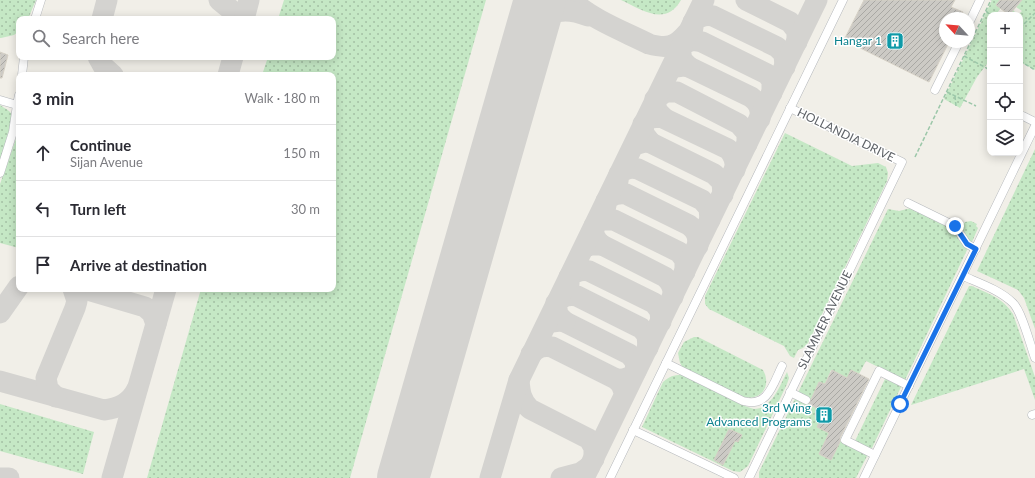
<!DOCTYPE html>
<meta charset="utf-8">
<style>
body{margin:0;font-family:Lato,sans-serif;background:#f2f2f3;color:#2b2b33}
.controls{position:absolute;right:12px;top:12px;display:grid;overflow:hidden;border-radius:8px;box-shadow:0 2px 10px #0003}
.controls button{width:36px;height:36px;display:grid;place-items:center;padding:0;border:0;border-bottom:1px solid #e1e1e2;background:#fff;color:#2b2b33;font:20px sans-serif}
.compass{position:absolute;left:939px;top:12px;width:36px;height:36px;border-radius:50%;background:#fff;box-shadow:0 2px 10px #0003;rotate:296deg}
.stop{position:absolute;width:12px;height:12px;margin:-9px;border:3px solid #1a73e8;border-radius:50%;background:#fff}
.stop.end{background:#1a73e8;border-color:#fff;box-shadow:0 1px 4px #0008}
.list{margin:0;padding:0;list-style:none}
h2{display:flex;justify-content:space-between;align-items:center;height:52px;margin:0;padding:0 16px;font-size:17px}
h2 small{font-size:13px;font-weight:400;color:#7c7c81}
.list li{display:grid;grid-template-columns:26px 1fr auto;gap:12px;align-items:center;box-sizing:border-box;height:56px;padding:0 16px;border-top:1px solid #e1e1e2}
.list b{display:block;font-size:15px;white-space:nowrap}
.list p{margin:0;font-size:13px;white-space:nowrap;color:#7c7c81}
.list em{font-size:13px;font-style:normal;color:#7c7c81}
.icon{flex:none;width:22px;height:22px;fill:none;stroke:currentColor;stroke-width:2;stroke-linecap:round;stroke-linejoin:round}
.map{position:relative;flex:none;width:1035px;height:478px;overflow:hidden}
.search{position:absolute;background:#fff;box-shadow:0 2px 10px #0003;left:16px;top:16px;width:320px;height:44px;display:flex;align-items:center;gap:10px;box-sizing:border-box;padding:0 14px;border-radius:8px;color:#7c7c81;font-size:15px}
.panel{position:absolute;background:#fff;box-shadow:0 2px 10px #0003;left:16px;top:72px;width:320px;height:220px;border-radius:8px}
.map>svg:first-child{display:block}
.grass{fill:url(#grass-dots)}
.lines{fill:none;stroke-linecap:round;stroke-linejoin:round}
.taxiway{stroke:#d4d3d0;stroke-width:21}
.runway{stroke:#d4d3d0;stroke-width:52}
.building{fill:url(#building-hatch);stroke:#d6d1c6}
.minor-casing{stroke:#b5b8bc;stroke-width:9}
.path{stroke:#9cc7a9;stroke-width:1.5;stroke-dasharray:4 2;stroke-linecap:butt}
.minor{stroke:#fff;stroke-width:8}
.route{stroke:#1a73e8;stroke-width:5}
.labels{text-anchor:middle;stroke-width:3;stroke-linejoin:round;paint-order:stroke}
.culture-label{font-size:12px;fill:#0d838f;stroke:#fff;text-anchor:end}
.street-label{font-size:12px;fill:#5f6368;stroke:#fff}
</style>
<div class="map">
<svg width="1035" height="478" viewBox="0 0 1035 478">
<defs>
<pattern id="grass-dots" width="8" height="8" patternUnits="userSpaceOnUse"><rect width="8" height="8" fill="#c5e8c5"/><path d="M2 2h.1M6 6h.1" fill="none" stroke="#a3c0a4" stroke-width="1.8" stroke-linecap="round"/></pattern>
<pattern id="building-hatch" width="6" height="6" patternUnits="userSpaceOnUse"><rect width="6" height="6" fill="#cccac5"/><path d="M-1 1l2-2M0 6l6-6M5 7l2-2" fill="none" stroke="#a9a8a4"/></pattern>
</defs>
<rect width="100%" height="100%" fill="#f1efe8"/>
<g class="grass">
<path d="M0 0H36L28 19H19V31L14 35 1 38H0Z"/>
<path d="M284 0H486L350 478H147L201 289H333V75H262L268 57H333V19H278Z"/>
<path d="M621 0H681C666 27 642 10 621 0Z"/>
<path d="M992 0H1000L1001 8 997 13 999 15H990V60L977 77 960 108 944 99Z"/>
<path d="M1022 0H1035V70L1020 62V15H1009L1013 10 1018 15 1022 11 1016 7Z"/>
<path d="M0 105C4 108 10 110 12 115 15 125 3 151 0 161Z"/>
<path d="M19 126V248L0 243V184L18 133Z"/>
<path d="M785 133 852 166 878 163 886 167 888 173 887 181 808 343 803 348 798 350 794 358 790 356 784 346 709 309 705 304V296Z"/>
<path d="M1035 149V329L1024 298 1018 290 977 271Z"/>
<path d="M911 208 953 229 960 241 968 248 905 380 866 361 859 374 847 378 831 370 825 384 819 382 809 404 818 409 815 415 830 423 837 416 819 454 831 460 840 441 866 454 867 456 856 478H759V472L888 209 899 211Z"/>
<path d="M971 221 977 224 976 226 978 228 972 242H970L962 232 961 228 965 222Z"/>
<path d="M969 286H972C989 294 1003 298 1013 314L1035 377V400L1024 369 911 405Z"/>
<path d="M694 337H698L763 370C772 386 761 401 744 397L683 368 680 363 678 353 684 342Z"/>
<path d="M787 372 789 378 787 384 748 466 740 472 733 471 642 427 663 382C670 376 673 375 682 375L745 406C747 407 751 408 754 409 772 409 780 385 787 372Z"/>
<path d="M885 379 900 385 901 387 872 448H866L855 441Z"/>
<path d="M0 404 94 432 83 474 0 451Z"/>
</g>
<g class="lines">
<g class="taxiway">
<path d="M219 0 230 9 236 19"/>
<path d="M571 0C593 20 623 31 649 44 667 49 675 47 687 33"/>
<path d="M746 0 790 22 797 31V42"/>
<path d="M102 19 107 0"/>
<path d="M244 19 249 0"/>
<path d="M693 28V22C699 16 705 14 713 16L777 47 784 54 785 67"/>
<path d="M527 46C541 16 554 3 588 16"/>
<path d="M98 57 103 66 113 75"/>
<path d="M676 67 683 66 689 67 751 97C759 103 761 109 760 119"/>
<path d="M689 67 682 60 680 48C687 41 693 39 702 42L767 74 772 81V93"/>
<path d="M228 75 233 57"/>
<path d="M664 118 657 111 655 99 666 92H677L739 124 747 133V144"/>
<path d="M651 143 644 134 643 124 650 118 661 117 728 149C734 155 736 162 735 170"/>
<path d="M638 144 645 142 651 143 714 174 722 182 723 195"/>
<path d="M618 181 619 174C625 169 630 167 638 169L702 200 709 208 710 220"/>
<path d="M606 206V201C612 195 617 193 626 194L689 225C697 231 698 237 698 246"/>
<path d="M602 245C595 240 593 234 594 226L601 220H614L679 252 685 260V272"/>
<path d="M588 246 591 245H602L665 277C671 282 674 289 673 297"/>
<path d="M569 284V277C575 271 581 269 589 271L654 303 660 311 661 322"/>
<path d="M84 289 145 307 152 313 156 324"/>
<path d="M0 313 19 286"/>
<path d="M552 322 560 321 565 322 629 354 635 361 636 371C631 378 624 380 616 379"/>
<path d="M565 322 558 315 556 303C562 297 568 294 577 296L641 328 647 335 648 348"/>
<path d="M531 354C537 348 543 345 552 347L616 379 621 384 623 389"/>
<path d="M519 380C520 392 521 401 530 409L589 439 594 448V459"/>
<path d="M0 381 104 410C119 408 130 403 137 389"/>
<path d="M56 397 48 389 46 378 75 308 77 301 73 289"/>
<path d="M0 478H9"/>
<path d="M112 478 166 289"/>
<path d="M490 478 519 380 704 0"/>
<path d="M561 478 580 473 590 466"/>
<path d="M584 478 817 0"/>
</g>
<path class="runway" d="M403 478 540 0"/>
</g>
<g class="building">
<path d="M864 0H955L951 7 963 12 960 18H945V42H949L929 82 844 40Z"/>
<path d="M1000 0H1022L1009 15 996 5Z"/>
<path d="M0 52 8 55 2 78H0Z"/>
<path d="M832 370 847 378 851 370 869 379 840 438V442L831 460 819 454 829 433 817 427 821 418 815 415 818 409 809 404 819 382 825 384Z"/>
<path d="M729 429 742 435 738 442 735 441 723 465 714 460Z"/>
</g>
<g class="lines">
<defs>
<g id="minor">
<path d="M35 19 41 0"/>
<path d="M969 23 980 0"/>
<path d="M22 75 24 57"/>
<path d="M935 90 959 42"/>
<path d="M0 100 17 105 19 95"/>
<path d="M1023 116 1035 122"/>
<path d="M0 173 13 132 17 105"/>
<path d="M908 203 955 226 967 244 976 249"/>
<path d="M963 276C979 283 1000 290 1013 303 1022 312 1030 344 1035 358"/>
<path d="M666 363 743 401C768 408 773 384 782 366"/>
<path d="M790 392 806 400"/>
<path d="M1032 415 1035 414"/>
<path d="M633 430 734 478"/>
<path d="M875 455 845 440 879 371 909 386"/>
<path d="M610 478 843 0"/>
<path d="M749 478 902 162 790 108"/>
<path d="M864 478 1035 126"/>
</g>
</defs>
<use href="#minor" class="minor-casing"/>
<g class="path">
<path d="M986 11 990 15"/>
<path d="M1020 28 1035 13"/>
<path d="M964 56 990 70"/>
<path d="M1020 61 1035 70"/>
<path d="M947 92 976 106"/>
<path d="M955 96 956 106"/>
<path d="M915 157 991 0"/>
</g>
<use href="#minor" class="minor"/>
</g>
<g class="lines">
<path class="route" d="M900 404 976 249 967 244 955 226"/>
</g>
<defs>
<symbol id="building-square" viewBox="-11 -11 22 22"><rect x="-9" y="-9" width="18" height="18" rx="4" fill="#0f9aa8" stroke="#fff"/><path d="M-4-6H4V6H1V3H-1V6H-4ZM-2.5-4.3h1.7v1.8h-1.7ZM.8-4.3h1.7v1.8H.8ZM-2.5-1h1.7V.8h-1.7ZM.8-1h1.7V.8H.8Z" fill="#fff"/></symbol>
</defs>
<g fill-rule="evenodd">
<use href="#building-square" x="885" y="31" width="20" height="20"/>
<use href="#building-square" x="814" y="405" width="20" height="20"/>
</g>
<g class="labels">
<g class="culture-label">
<text x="882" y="45">Hangar 1</text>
<text x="811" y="412">3rd Wing<tspan x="811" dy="14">Advanced Programs</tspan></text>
</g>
<g class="street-label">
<text transform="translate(846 135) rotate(26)" y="4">HOLLANDIA DRIVE</text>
<text transform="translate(825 320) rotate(-64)" y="4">SLAMMER AVENUE</text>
</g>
</g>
</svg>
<div class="controls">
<button>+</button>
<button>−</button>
<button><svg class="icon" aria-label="locate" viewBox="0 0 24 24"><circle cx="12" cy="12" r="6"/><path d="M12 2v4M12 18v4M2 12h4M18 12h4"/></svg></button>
<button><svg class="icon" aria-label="layers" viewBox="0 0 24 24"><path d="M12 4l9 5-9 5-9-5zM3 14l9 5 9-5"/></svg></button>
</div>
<svg class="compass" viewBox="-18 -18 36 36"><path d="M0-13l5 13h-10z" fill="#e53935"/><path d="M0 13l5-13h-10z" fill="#7c7c81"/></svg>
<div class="stop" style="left:900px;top:404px"></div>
<div class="stop end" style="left:955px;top:226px"></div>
<div class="search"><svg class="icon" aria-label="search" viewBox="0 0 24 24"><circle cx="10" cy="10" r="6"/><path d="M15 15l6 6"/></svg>Search here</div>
<section class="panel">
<h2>3 min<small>Walk · 180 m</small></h2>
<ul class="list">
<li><svg class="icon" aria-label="ahead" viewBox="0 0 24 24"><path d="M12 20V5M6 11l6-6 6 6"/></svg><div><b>Continue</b><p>Sijan Avenue</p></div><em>150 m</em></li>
<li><svg class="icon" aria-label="left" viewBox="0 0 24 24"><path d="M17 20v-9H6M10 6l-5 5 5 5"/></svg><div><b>Turn left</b></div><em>30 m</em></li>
<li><svg class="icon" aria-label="arrive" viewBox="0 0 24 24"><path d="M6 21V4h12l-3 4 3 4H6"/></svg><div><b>Arrive at destination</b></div></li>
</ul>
</section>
</div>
